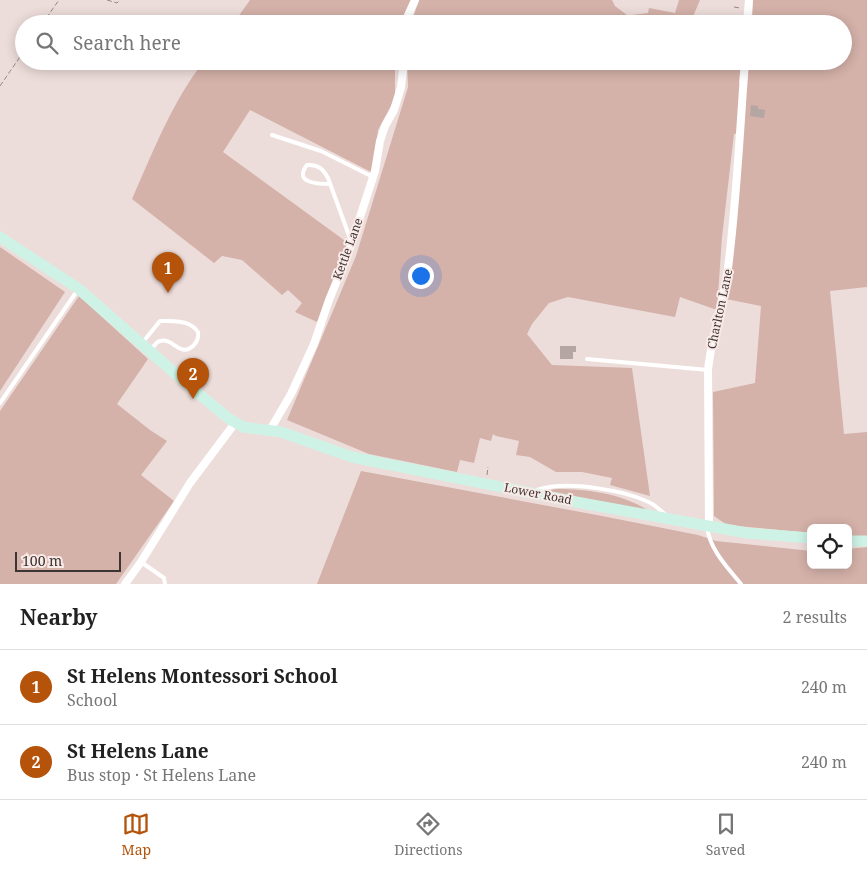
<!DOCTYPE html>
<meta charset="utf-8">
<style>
body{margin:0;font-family:"Noto Serif",serif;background:#f6f6f6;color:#222}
.controls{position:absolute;right:15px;bottom:15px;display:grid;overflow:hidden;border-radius:8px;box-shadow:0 2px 12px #0003}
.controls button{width:45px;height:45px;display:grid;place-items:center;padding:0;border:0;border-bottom:1px solid #e0e0e0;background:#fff;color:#222;font:25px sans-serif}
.scale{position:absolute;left:15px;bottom:12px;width:106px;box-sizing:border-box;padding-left:5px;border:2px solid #3b3534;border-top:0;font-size:14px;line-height:18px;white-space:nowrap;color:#3b3534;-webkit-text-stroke:4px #faeae7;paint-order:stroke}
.you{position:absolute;left:420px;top:275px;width:18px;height:18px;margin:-12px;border:4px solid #fff;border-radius:50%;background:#1a73e8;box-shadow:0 0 0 8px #1a73e833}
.badge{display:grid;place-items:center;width:32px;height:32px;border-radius:50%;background:#b45309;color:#fff;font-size:16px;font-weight:700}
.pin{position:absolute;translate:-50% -41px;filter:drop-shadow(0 1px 2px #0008)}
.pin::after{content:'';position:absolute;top:26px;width:18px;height:15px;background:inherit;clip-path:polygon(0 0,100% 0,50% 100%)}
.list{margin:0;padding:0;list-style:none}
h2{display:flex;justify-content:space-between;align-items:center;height:65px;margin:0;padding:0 20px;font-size:21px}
h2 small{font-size:16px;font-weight:400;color:#767676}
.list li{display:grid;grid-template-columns:32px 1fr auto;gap:15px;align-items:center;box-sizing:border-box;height:75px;padding:0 20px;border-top:1px solid #e0e0e0}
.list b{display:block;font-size:19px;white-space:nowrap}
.list p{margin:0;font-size:16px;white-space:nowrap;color:#767676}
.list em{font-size:16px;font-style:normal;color:#767676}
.icon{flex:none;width:28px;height:28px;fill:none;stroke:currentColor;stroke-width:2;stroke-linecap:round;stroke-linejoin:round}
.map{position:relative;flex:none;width:867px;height:584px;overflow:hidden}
.search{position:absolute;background:#fff;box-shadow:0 2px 12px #0003;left:15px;right:15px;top:15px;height:55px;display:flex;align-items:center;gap:12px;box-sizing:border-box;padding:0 18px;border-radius:28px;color:#767676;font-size:19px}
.sheet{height:215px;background:#fff}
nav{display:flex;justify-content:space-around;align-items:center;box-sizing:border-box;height:70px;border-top:1px solid #e0e0e0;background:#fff;font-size:14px;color:#767676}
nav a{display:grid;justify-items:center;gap:2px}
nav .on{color:#b45309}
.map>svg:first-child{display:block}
.green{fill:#d4b1a9}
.building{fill:#b4a6a2}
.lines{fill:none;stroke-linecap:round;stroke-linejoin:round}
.path{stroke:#948987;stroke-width:1;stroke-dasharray:5 2.5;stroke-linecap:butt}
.service{stroke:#fff;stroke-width:4}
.minor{stroke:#fff;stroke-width:8}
.secondary{stroke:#cef3e6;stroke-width:11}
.labels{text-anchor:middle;stroke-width:4;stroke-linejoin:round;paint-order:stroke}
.street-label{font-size:12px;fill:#3b3534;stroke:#faeae7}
</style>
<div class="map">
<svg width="867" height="584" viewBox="0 0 867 584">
<rect width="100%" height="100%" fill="#edddda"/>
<g class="green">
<path d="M250 0H412L400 24H233Z"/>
<path d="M419 0H612L615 6 631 18 632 15 648 13 649 8 675 13 679 0H700L692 19 689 18 687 24H411Z"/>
<path d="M753 0H867V287L830 291 844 434 867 432V536L848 537V528H811V533L727 525 714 516 713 392 755 383 761 306 726 299 743 132 734 134 722 237 717 310 680 297 675 317 568 297 549 303 532 324 527 334 552 365 632 368 650 496 610 485 612 478 582 472H556L530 457 516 455 519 441 496 436 493 434 491 441 480 438 474 463 460 460 457 472 369 454 287 420 356 256 408 87 407 61H741L739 83 747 84 749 61H843V24H752Z"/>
<path d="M204 61H395V98L378 130 373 173 250 110 223 152 348 243 317 322 295 312 302 303 288 290 282 295 242 260 222 256 214 263 132 199C153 152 172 102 204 61Z"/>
<path d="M0 247 65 292 0 391Z"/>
<path d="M79 296 148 359 117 404 150 430 167 441 141 475 174 501 116 584H0V411Z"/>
<path d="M361 471 602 516 698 535 716 541 811 551V565H848V549L867 547V584H317Z"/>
<path d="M556 489C589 489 625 494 652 513L545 491Z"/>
</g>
<g class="building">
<path d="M751 105 758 106V109L765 110 764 118 750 116Z"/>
<path d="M560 346H576V352H573V359H560Z"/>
</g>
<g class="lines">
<g class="path">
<path d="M107 0 117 3 120 0"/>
<path d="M734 7 740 8"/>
<path d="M42 24 59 0"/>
<path d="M0 86 24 51"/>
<path d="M487 475 488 467"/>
</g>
<g class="service">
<path d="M272 135 321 151 373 177"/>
<path d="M330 184C318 184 293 183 307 165 318 164 323 169 328 178L351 241"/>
<path d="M143 342 160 321C173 321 190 320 198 332 199 338 197 342 193 346 180 358 173 337 160 341 156 342 154 346 152 349"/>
<path d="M587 359 708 370"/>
<path d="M0 403 77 291"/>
<path d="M537 490C566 480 628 490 654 505 658 508 662 512 666 515"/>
<path d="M707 527C710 550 727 567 741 584"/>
<path d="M141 562 164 578 165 584"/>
</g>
<g class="minor">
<path d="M404 24 415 0"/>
<path d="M747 24 749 0"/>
<path d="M270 430 291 394 314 344 329 300 348 254 375 171 380 141 385 126 394 110 401 87 404 61"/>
<path d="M709 526 708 370C712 333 725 298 729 260 737 194 740 128 745 61"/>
<path d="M125 584 141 562 190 483 235 423"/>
</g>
<g class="secondary">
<path d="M0 237 79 289 194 390 228 418 243 427 281 432 352 457 576 502 747 533 811 538"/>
<path d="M848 541H867"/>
</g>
</g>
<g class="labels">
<g class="street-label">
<text transform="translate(348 249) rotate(-70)" y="4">Kettle Lane</text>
<text transform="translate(720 309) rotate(-78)" y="4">Charlton Lane</text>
<text transform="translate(538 494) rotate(11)" y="4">Lower Road</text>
</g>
</g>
</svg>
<div class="controls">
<button><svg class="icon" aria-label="locate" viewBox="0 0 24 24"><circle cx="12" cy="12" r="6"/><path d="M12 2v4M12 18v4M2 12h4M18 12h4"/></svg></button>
</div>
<div class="scale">100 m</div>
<div class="you"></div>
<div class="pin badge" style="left:168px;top:293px">1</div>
<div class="pin badge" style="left:193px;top:399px">2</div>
<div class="search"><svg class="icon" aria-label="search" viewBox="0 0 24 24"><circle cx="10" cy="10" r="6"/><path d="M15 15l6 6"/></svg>Search here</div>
</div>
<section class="sheet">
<h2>Nearby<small>2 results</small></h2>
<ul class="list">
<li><span class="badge">1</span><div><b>St Helens Montessori School</b><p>School</p></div><em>240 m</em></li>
<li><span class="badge">2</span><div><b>St Helens Lane</b><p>Bus stop · St Helens Lane</p></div><em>240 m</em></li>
</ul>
</section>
<nav>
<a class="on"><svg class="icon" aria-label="map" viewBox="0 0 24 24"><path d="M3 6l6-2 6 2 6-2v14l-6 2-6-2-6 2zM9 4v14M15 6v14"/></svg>Map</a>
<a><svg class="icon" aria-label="directions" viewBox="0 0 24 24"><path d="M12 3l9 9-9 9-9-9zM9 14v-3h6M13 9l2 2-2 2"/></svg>Directions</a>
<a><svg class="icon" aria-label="saved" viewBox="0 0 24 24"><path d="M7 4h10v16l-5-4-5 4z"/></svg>Saved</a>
</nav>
